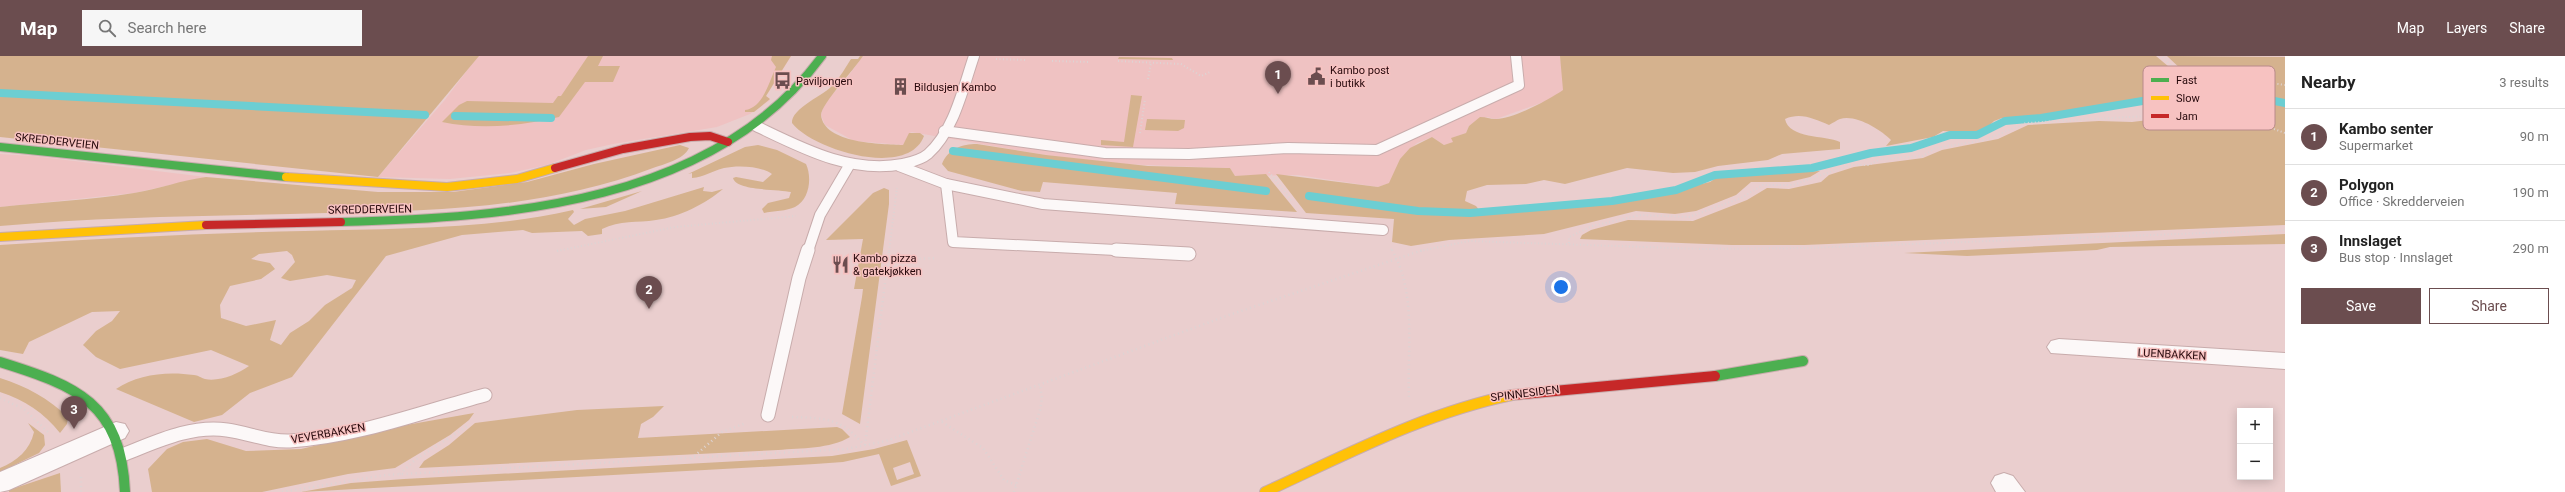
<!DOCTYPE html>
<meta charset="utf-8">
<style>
body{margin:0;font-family:Roboto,sans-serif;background:#f6f6f6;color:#222}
.controls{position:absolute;right:12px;bottom:12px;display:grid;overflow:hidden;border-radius:0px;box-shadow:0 2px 10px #0003}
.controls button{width:36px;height:36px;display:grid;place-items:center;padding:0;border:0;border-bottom:1px solid #e0e0e0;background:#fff;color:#222;font:20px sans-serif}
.you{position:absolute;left:1561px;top:231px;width:14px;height:14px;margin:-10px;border:3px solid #fff;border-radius:50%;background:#1a73e8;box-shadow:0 0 0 6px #1a73e833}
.badge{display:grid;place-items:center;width:26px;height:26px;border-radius:50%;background:#6b4d4f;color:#fff;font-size:13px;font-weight:700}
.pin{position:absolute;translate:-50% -33px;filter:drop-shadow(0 1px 2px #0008)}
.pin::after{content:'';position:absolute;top:21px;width:14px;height:12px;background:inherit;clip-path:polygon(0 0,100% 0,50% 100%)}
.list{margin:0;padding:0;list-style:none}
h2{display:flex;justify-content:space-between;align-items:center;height:52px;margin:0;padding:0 16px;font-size:17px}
h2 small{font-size:13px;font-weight:400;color:#767676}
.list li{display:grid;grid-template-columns:26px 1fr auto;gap:12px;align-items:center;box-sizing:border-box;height:56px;padding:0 16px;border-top:1px solid #e0e0e0}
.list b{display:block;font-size:15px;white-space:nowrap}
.list p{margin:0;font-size:13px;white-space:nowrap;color:#767676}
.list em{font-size:13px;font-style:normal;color:#767676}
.actions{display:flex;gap:8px;padding:12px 16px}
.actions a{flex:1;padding:9px 0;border:1px solid #6b4d4f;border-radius:0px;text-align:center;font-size:14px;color:#6b4d4f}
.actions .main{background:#6b4d4f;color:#fff}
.icon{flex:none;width:22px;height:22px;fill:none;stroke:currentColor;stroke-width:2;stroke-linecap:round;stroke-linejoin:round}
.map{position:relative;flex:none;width:2285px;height:436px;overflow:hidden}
header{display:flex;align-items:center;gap:24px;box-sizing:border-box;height:56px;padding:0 20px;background:#6b4d4f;color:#fff}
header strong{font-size:19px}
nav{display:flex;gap:22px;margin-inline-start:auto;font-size:14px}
.search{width:280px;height:36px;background:#f6f6f6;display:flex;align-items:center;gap:10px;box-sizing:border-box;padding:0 14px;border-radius:0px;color:#767676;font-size:15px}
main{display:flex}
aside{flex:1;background:#fff}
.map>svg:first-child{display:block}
.built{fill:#efc2c2}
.green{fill:#d5b28e;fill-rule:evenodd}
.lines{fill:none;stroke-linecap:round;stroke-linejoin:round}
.stream{stroke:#6cced2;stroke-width:8}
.lane-far1-casing{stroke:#c8acac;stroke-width:12}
.lane-casing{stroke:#c8acac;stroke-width:15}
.street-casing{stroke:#c8acac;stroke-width:2}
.fast-far1-casing{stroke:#c8acac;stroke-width:10}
.fast-casing{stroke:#c8acac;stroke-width:12}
.slow-far1-casing{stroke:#c8acac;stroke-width:10}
.slow-casing{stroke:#c8acac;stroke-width:12}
.jam-far1-casing{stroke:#c8acac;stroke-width:10}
.jam-casing{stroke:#c8acac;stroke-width:12}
.path-far1{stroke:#ddd4d4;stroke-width:2;stroke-dasharray:1 2.5;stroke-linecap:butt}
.path{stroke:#ddd4d4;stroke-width:2.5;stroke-dasharray:1 3.5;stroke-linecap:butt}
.lane-far1{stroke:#fcf8f8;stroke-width:10}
.lane{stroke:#fcf8f8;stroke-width:13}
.street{fill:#fcf8f8;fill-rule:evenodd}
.fast-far1{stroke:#4caf50;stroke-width:8}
.fast{stroke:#4caf50;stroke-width:10}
.slow-far1{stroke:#ffc107;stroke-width:8}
.slow{stroke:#ffc107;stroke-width:10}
.jam-far1{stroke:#c62828;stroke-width:8}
.jam{stroke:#c62828;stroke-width:10}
.labels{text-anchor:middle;stroke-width:3;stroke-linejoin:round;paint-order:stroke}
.poi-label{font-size:11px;fill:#26080b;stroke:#f7c2c1;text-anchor:start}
.street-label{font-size:11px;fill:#26080b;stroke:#f7c2c1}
.key{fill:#f7c2c1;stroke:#b88a8a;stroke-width:1}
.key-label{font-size:11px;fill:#26080b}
</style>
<header>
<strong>Map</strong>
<div class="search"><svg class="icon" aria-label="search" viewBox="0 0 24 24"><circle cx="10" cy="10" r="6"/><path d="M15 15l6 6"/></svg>Search here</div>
<nav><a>Map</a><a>Layers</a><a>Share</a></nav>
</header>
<main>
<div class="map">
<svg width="2285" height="436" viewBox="0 0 2285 436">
<rect width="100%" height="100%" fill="#eacece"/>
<g class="built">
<path d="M478 0H791L766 40 770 44 750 58 717 71 613 88 586 94 547 109 510 117 450 123 378 121 444 45Z"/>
<path d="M863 0H1560L1564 28V34L1549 44 1496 63 1487 61 1469 70 1466 77 1452 82 1454 86 1444 89 1432 81 1417 87 1400 103 1390 127 1378 131 1298 119 1235 120 1230 112H1226L1121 108 1046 99 911 76 903 89 854 85 825 69 821 59 825 45 841 30Z"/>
<path d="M0 98 33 100 206 121 134 137 0 151Z"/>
</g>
<g class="green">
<path d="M0 0H479L378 121 0 81Z"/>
<path d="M588 0H603L598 10H620L613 26H585L559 61C521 70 480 74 442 66L459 49 467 45 553 47 558 40H561Z"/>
<path d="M772 0H791L766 40 770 43 754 56H745V54C763 52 769 26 776 11L771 4Z"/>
<path d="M860 0H863C854 14 822 47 821 59 824 88 882 88 903 89L909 77H920L924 80C908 123 813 94 792 67 791 52 825 39 834 28 840 21 846 11 851 3H858Z"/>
<path d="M1560 0H2156L2175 16 2178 37 2029 62H2002L1994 65 1986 73 1976 77 1943 75 1933 81 1886 90 1891 84C1881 74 1856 58 1840 63 1837 64 1833 67 1829 69 1814 63 1801 56 1785 63 1789 83 1825 79 1840 86V93L1782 98 1768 104 1718 110 1695 116 1673 117 1627 112 1565 128 1544 124 1526 128 1487 129 1467 135 1465 145 1476 150 1483 159 1614 146 1635 141 1684 135 1685 132 1710 126 1719 120 1820 115 1810 121 1789 126H1751L1736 139 1696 155 1675 158 1636 155 1544 178 1449 184 1411 190 1392 186 1394 163 1306 157 1276 118 1378 131 1389 127 1400 103 1410 92 1432 81 1444 89 1453 86 1451 82 1466 77 1469 70 1480 61C1486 61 1490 63 1495 63 1512 64 1550 43 1563 34Z"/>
<path d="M2167 0 2285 1V44L2222 31 2190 35 2183 15Z"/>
<path d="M1119 1 1172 2 1173 4 1118 3Z"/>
<path d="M2216 36 2285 50V169L1804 189H1732L1580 183 1582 179 1591 174 1628 164 1693 165 1747 144 1767 132 1789 133 1821 126 1829 119 1854 111 1923 102 1942 94 1998 83 2028 69 2099 65 2132 66 2182 60 2195 52 2191 41Z"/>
<path d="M1131 39 1142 40 1133 91 1101 89V84L1124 86Z"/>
<path d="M1147 63 1185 64 1184 72 1178 75 1145 74Z"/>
<path d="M977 88 1046 99 1148 110 1226 112H1230L1235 120 1266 118 1297 156 1175 148 1177 137 1043 126 1040 136 1022 135 948 115 942 108C948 93 962 88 977 88Z"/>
<path d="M680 89 689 92C683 104 664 108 653 112 548 152 438 155 327 157 218 160 109 160 0 170V151C45 146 90 144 134 137 159 133 182 124 206 121L378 136H453L527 126 594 108Z"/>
<path d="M758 89 777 94 806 108C812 121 810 143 795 151 787 155 773 155 764 157L762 153 768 147 789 142 791 136C778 133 736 135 733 122L736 121 763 126 772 118C761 110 738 109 724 112 712 115 704 121 692 122V117L688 118 745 91Z"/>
<path d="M704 131 703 135 712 136 723 133C705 148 680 161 656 164 637 167 620 164 602 173V178L588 180 582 175 532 177 523 174 462 179 386 200 292 321 250 337 222 359 194 366 116 333C138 318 167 315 194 319 198 319 201 322 205 323 219 326 238 318 249 310L211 294 120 313 96 301 83 289 96 275 112 265 120 255 92 256 29 286 23 298 0 294V189C102 182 203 177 305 175 395 172 485 174 573 154L574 156 568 163 574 169 585 163 625 155ZM287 195 292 199 295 206 281 222 290 225 327 219 356 224 352 232 325 249 309 265 290 277 281 289 270 284 276 264 246 270 221 262 220 249 230 230 261 223 275 213 270 207 251 203 259 198Z"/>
<path d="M884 132 889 134V148L860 368 842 358 862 241 863 233H854L863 183 826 184 873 137Z"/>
<path d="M642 135 606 151 580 153Z"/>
<path d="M2285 178V188L2110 191 2097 194 1967 200 1904 197Z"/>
<path d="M0 322C26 330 49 343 68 361L67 368 60 377C44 357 25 344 0 336Z"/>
<path d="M664 350 653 361 641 368 638 382 837 371 842 373 850 381C830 393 801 392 778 394L419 412 424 405 449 389 475 367 577 354Z"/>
<path d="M474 357 469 364 450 379 395 412 348 418 262 436H152L148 413 167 393 183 386 207 383 246 395 301 393 395 371Z"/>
<path d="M28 367 44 379 45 389 39 397 0 416V412C17 405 30 394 34 376Z"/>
<path d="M907 384 921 420 891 430 879 398 843 406 815 408 301 436 351 427 404 423 832 400 874 393ZM910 406 914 418 897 424 893 412Z"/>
<path d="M60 417 61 436H9V434Z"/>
</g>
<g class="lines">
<g class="stream">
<path d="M0 37 425 59"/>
<path d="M455 60 551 62"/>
<path d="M953 95 1266 135"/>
<path d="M1309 140 1418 155 1470 157 1612 145 1676 134 1715 119 1812 112 1871 97 1911 92 1950 79H1977L2005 65 2041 62 2214 33 2285 47"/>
</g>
<defs>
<g id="lane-far1">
<path d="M756 70C802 92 850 118 903 108 911 106 921 104 928 98 954 75 963 32 974 0"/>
<path d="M944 75 1105 97 1189 98 1288 92 1377 94 1519 29 1516 0"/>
<path d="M899 110 946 128 1043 148 1383 174"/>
<path d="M946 128 953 186 1136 195"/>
<path d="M808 195 820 159 850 108"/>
</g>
<g id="lane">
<path d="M1116 194 1189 198"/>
<path d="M768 359 799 222 808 194"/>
<path d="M125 398C158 385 191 369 227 374 249 377 268 386 290 385 356 381 421 356 485 339"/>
</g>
<g id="street">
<path d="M2059 283 2285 297V313L2051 297 2047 291 2051 285Z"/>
<path d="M116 366 125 368 129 375 125 382 9 434 0 436V416Z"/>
<path d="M2004 417 2013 420 2025 436H1996L1991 427 1995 420Z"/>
</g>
<g id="fast-far1">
<path d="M0 91 286 121"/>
<path d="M341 166C507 162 715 147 822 0"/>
</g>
<g id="fast">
<path d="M0 306C77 330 121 347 125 436"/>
<path d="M1715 320 1803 305"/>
</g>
<g id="slow-far1">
<path d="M286 121 447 131 517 123 555 112"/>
<path d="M0 181 206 169"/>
</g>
<path id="slow" d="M1265 436C1346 399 1424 357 1512 339"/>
<g id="jam-far1">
<path d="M555 112 623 93 690 81 710 80 728 86"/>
<path d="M206 169 341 166"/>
</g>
<path id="jam" d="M1512 339 1715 320"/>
</defs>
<use href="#lane-far1" class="lane-far1-casing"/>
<use href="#lane" class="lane-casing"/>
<use href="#street" class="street-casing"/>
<use href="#fast-far1" class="fast-far1-casing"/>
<use href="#fast" class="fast-casing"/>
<use href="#slow-far1" class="slow-far1-casing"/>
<use href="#slow" class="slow-casing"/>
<use href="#jam-far1" class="jam-far1-casing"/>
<use href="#jam" class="jam-casing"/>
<g class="path-far1">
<path d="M996 3 1026 4"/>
<path d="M1052 5 1090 6"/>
<path d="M1118 5 1181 8 1201 20 1210 16"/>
<path d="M2177 13 2285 29"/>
<path d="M1148 23 1151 7"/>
<path d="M2181 58 2263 69 2285 77"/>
<path d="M1140 77 1145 43"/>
<path d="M1269 116 1292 145"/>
<path d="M1569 187V181L1592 170 1641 159 1689 161 1741 142 1763 129H1793L1850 109H1868L1881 103 1922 100 1936 92 1985 84 2026 67 2180 58 2188 51 2182 21 2162 0"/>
<path d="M1391 193 1392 195"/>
<path d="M557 195 675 171 796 160"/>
<path d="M889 195 897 132"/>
<path d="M1420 195 1469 185 1703 193 1805 192 2285 174"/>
</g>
<g class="path">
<path d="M1392 194C1417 237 1407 293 1409 341"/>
<path d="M557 195 560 194"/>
<path d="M888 204 937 202"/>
<path d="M0 342 24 353 49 377"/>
<path d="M792 361C826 362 841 362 864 389"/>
<path d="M942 366 983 392 1004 424 1016 429"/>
<path d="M865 389 889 194"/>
<path d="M691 403 722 376 746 367"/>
<path d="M400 418 415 404 469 369"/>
<path d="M81 421V436"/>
<path d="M282 436 386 419 846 393 886 385 1229 259 1423 194"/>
<path d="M1014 436 1040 354 1042 342 1040 329"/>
</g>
<use href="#lane-far1" class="lane-far1"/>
<use href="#lane" class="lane"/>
<use href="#street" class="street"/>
<use href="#fast-far1" class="fast-far1"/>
<use href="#fast" class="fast"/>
<use href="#slow-far1" class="slow-far1"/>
<use href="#slow" class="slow"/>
<use href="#jam-far1" class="jam-far1"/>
<use href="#jam" class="jam"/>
</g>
<defs>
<symbol id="civic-bare" viewBox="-9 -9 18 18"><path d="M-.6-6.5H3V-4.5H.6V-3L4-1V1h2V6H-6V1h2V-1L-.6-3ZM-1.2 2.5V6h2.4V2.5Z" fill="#6b4d4f" stroke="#f7c2c1" stroke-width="2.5" paint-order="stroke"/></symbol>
<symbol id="bus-bare" viewBox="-9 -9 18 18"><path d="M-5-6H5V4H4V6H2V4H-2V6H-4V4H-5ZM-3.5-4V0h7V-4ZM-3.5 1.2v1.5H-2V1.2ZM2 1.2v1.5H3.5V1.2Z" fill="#6b4d4f" stroke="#f7c2c1" stroke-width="2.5" paint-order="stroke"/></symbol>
<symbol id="building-bare" viewBox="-9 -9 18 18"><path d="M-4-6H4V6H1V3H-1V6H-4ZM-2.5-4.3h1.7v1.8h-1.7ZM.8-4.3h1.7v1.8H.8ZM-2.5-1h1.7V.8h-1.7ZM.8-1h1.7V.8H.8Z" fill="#6b4d4f" stroke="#f7c2c1" stroke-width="2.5" paint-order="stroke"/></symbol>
<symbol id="restaurant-bare" viewBox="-9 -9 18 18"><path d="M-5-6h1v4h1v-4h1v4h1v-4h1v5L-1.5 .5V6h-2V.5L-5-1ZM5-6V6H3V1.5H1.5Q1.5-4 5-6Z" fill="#6b4d4f" stroke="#f7c2c1" stroke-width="2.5" paint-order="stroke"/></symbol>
</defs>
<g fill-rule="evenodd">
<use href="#civic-bare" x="1304" y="8" width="25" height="25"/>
<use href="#bus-bare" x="770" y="12" width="25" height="25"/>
<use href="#building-bare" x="888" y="18" width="25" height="25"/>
<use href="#restaurant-bare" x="828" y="196" width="25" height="25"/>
</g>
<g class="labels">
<g class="poi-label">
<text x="1330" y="18">Kambo post<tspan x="1330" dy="13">i butikk</tspan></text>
<text x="796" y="29">Paviljongen</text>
<text x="914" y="35">Bildusjen Kambo</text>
<text x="853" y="206">Kambo pizza<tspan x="853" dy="13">&amp; gatekjøkken</tspan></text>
</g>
<g class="street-label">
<text transform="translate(57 85) rotate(6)" y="4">SKREDDERVEIEN</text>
<text transform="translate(370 153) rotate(-1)" y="4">SKREDDERVEIEN</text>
<text transform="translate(2172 298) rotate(3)" y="4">LUENBAKKEN</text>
<text transform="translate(1525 337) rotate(-7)" y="4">SPINNESIDEN</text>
<text transform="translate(328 377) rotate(-10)" y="4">VEVERBAKKEN</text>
</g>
</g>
<rect x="2143" y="10" width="132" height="64" rx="6" class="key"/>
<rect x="2151" y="22" width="18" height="4" fill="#4caf50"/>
<rect x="2151" y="40" width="18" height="4" fill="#ffc107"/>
<rect x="2151" y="58" width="18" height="4" fill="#c62828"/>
<g class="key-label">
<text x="2176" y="28">Fast</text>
<text x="2176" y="46">Slow</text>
<text x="2176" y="64">Jam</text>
</g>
</svg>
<div class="controls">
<button>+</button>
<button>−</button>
</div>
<div class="you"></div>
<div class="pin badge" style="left:1278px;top:38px">1</div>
<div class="pin badge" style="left:649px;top:253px">2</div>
<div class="pin badge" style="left:74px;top:373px">3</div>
</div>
<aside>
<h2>Nearby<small>3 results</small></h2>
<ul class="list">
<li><span class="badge">1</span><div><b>Kambo senter</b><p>Supermarket</p></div><em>90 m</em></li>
<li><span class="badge">2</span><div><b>Polygon</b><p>Office · Skredderveien</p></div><em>190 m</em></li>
<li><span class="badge">3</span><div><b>Innslaget</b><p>Bus stop · Innslaget</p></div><em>290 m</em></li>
</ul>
<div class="actions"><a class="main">Save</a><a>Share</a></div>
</aside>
</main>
